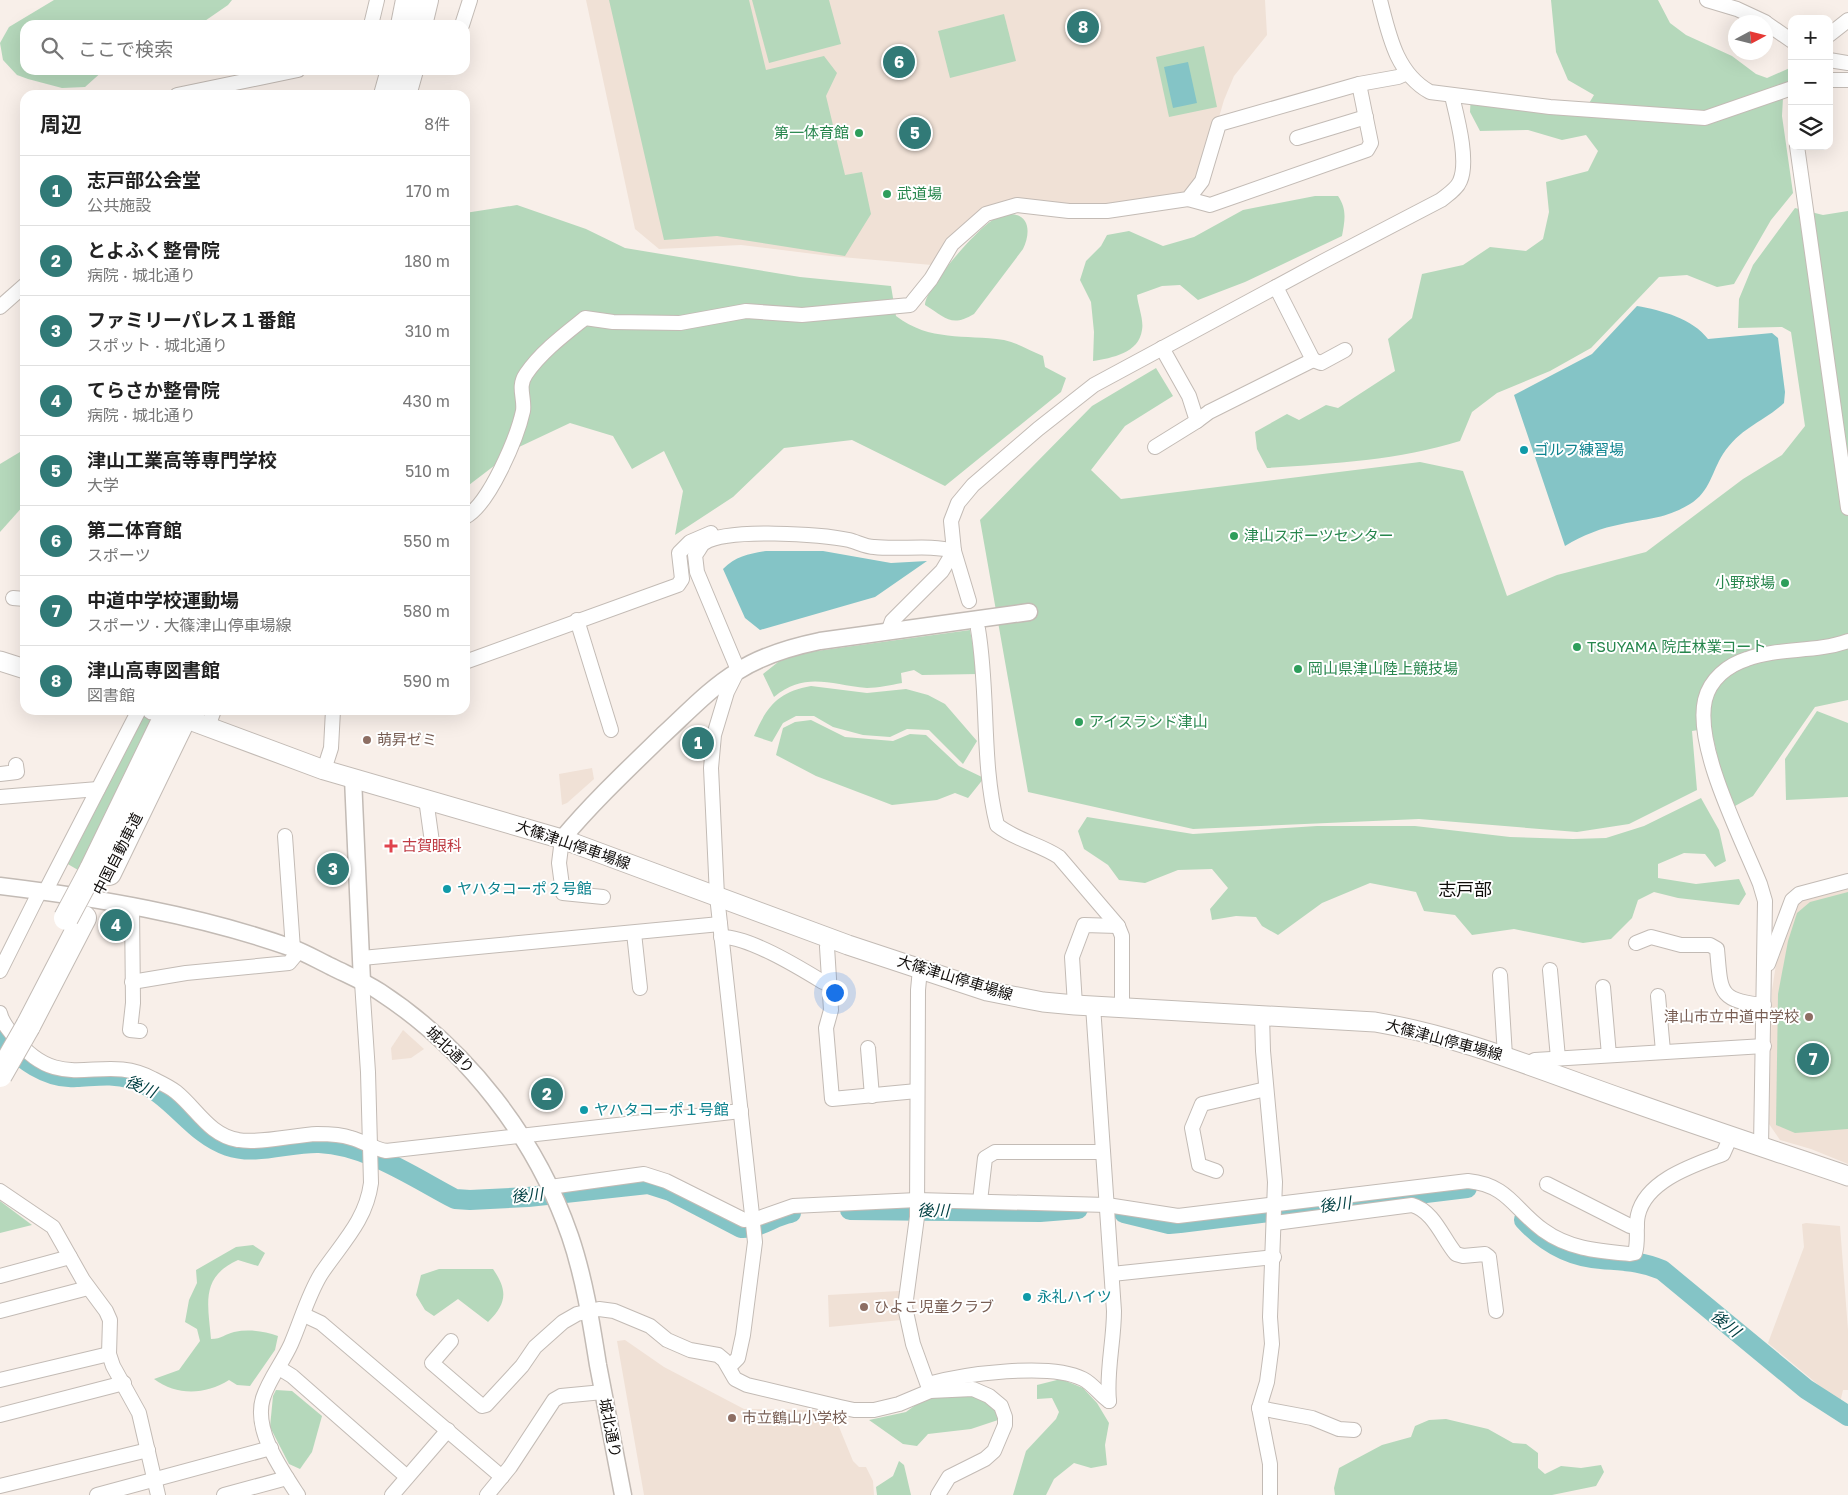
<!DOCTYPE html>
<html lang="ja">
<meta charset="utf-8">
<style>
body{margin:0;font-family:"Golos Text","Noto Sans JP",sans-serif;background:#f2f2f2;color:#222}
.controls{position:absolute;right:15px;top:15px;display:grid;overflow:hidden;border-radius:10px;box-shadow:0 5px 20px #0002}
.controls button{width:45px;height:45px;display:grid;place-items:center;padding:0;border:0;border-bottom:1px solid #e0e0e0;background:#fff;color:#222;font:25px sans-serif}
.compass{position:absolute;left:1728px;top:15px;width:45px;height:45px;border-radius:50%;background:#fff;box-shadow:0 5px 20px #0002;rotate:83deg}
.you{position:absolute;left:834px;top:992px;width:18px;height:18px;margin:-12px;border:4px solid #fff;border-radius:50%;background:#1a73e8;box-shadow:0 0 0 8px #1a73e833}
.badge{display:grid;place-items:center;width:32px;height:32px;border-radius:50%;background:#317a77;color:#fff;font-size:16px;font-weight:700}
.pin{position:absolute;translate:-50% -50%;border:2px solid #fff;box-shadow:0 1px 5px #0006}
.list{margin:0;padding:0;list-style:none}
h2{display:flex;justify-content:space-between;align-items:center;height:65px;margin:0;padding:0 20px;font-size:21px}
h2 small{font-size:16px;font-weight:400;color:#767676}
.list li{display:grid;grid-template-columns:32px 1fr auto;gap:15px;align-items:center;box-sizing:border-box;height:70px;padding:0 20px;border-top:1px solid #e0e0e0}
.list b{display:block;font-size:19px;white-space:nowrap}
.list p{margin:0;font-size:16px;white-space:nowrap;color:#767676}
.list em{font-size:16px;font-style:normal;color:#767676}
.icon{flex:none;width:28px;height:28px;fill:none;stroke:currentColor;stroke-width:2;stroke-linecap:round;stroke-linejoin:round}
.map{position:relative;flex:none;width:1848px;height:1495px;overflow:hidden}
.search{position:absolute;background:#fff;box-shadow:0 5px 20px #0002;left:20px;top:20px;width:450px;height:55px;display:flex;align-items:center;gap:12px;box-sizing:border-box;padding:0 18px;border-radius:15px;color:#767676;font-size:19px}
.panel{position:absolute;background:#fff;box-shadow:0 5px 20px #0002;left:20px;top:90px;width:450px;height:625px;border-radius:15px}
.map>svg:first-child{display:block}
.built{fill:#f0e1d6}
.green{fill:#b5d8bb}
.water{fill:#84c4c6}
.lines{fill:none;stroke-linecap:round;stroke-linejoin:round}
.river{stroke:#84c4c6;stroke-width:20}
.minor-casing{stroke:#c3bbb5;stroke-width:16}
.tertiary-casing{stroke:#c3bbb5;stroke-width:19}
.secondary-casing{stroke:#c3bbb5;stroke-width:21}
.motorway-casing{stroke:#c3bbb5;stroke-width:26}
.minor{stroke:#fff;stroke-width:14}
.tertiary{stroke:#fff;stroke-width:16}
.secondary{stroke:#fff;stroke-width:19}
.motorway{stroke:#fff;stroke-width:24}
.motorway-bridge-casing{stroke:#c3bbb5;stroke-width:26;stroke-linecap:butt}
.motorway-bridge{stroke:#fff;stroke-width:24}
.leisure-dot{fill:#2e9e5b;stroke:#fff;stroke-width:2}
.culture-dot{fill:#0f9aa8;stroke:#fff;stroke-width:2}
.education-dot{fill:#8d6e63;stroke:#fff;stroke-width:2}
.health-dot{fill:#e0444e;stroke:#fff;stroke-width:2}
.labels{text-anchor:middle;stroke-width:4;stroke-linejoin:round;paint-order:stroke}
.leisure-label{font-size:15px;fill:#27864d;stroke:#fff;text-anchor:start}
.culture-label{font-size:15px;fill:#0d838f;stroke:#fff;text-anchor:start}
.education-label{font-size:15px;fill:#785e54;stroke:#fff;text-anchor:start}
.street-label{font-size:15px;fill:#100d0b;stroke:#fff}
.health-label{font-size:15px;fill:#be3a42;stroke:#fff;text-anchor:start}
.water-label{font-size:16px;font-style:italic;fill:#034144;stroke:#fff}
.quarter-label{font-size:18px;fill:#100d0b;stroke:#fff}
</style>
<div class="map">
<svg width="1848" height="1495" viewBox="0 0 1848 1495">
<rect width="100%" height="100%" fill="#f8efe9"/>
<g class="built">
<path d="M586 0H1265L1267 35 1234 76 1224 100 1198 189 1152 207H1000L932 265 830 256 741 245 659 249 635 229Z"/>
<path d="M592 768 594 779 567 803 562 805 559 774Z"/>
<path d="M1848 885V1164L1811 1149 1780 1140 1769 1124 1772 990 1777 958 1798 902Z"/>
<path d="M403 1030 424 1049 411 1058 392 1060 391 1048Z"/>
<path d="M1806 1223 1840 1226 1848 1330V1390H1843L1840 1403 1768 1343 1804 1247 1802 1224Z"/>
<path d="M899 1291 901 1320 829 1327 828 1295Z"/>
<path d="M625 1340 664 1367 744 1409 817 1410 829 1414 837 1422 853 1461 859 1467H866L873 1481 874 1495H644L617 1341Z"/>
</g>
<g class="green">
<path d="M54 0H232L228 5 199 25H25V70H104L85 87 62 88 28 79 17 75 3 60 0 43 9 27Z"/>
<path d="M609 0H749L766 70 824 56 837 73 826 96 845 175 862 172 871 214 845 256 717 236 664 240Z"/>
<path d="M752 0H829L841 44 769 63Z"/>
<path d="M1551 0H1658L1670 23 1686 35 1732 56 1756 74 1767 78 1792 67V85L1783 98 1782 116 1793 193 1771 220 1734 284 1717 287 1687 275 1659 277 1591 348 1550 371 1497 393 1472 412 1460 441C1400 460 1330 464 1267 468L1257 449 1255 432 1287 414 1299 420 1326 405 1338 408 1395 371 1388 339 1412 318 1422 274 1463 265 1490 247 1526 251 1543 239 1549 212 1546 182 1588 171 1598 151 1586 135 1562 140 1528 130 1480 131 1470 112 1471 94 1588 105 1594 95 1568 80 1556 52Z"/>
<path d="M1004 14 1016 61 950 78 938 31Z"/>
<path d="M1204 46 1217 107 1169 117 1156 57Z"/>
<path d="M1315 196H1338C1347 209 1345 220 1342 236L1245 282 1198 300 1180 285 1162 286 1137 295C1138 306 1144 320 1142 330 1139 353 1112 358 1093 361L1094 332 1091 302 1080 280 1086 261 1101 246 1107 235 1129 231 1163 246 1194 237 1243 210Z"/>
<path d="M517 205 586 229 625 248 800 277 891 286 896 316C930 342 964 334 1004 340 1018 343 1030 351 1043 356L1045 367 1066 378 1061 392 945 486 852 440 784 448 733 497 675 535 683 491 664 451 632 469 613 436 570 423 519 447 465 488V213Z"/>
<path d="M1795 208 1823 215 1848 211V700L1815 707 1753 796 1735 806 1722 776 1711 728 1692 731 1697 790 1629 824 1577 832 1419 819 1193 829 1028 792 980 520 1092 406 1156 368 1173 396 1125 426 1091 470 1121 499 1420 462 1463 471 1507 596 1557 575 1646 552 1743 479 1782 455 1805 426 1791 332 1782 327 1738 328 1739 299 1753 265Z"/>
<path d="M1011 214C1031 215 1030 235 1023 249L974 314C951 328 945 317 925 305 925 288 979 226 996 218 1001 216 1007 215 1011 214Z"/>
<path d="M25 449V504L0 532V464Z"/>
<path d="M970 630 978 674 922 675 914 670 901 673 902 683C890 685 878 688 867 688 830 685 806 671 774 697L763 674 787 655Z"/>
<path d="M811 686 867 693 906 689 928 695 945 704 977 741 963 764 929 730 907 729 890 737 863 735 833 727 814 716H796L783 723 772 742 754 736C767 706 778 692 811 686Z"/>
<path d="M1817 711 1848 723V797L1786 800 1785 759Z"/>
<path d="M143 713 154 715 78 870 66 863Z"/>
<path d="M811 720 845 737 893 741 910 734 926 735 959 766 984 778 968 798 955 793 937 800 892 805 816 776 776 755 783 728 795 722Z"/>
<path d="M1701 798 1719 830 1726 861 1715 867 1705 854 1684 853 1658 864V878L1696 884 1739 879 1746 894 1739 905 1678 898 1654 892 1638 900 1632 918 1611 939 1583 943 1514 929 1472 935 1455 915 1424 911 1416 892 1370 883 1322 903 1278 935 1262 926 1256 917 1236 916 1212 920 1210 909 1228 888 1212 869 1178 870 1145 883 1119 880 1108 865 1084 849 1078 831 1087 817 1193 834 1317 826H1415L1510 837 1573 839 1606 838 1644 826Z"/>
<path d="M1848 892V1129L1795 1133 1776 1125 1778 994 1788 941 1797 913 1810 902Z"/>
<path d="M0 1201 32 1225 0 1233Z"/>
<path d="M253 1245 265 1253 258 1266 238 1260C200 1277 208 1304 211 1339 222 1339 225 1334 234 1332 249 1329 263 1331 278 1336L275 1350 250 1386 237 1385 229 1380C205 1395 177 1396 154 1379L179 1370 200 1341 197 1329 185 1322 189 1300 197 1283 196 1270 236 1247Z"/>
<path d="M439 1269H493C508 1291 507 1303 488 1322L458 1299 434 1316 425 1310 416 1295 421 1275Z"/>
<path d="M1061 1379 1083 1388 1097 1403 1109 1423 1105 1445 1107 1465 1091 1468 1074 1463 1054 1479 1046 1495H1013L1026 1451 1056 1419 1059 1412 1052 1398 1037 1399V1385Z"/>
<path d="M276 1390 292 1391 322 1416 312 1452 300 1469 289 1464 270 1427 273 1396Z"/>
<path d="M973 1393 993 1403 998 1420 971 1429 928 1434 917 1446 903 1444 869 1420 906 1412 928 1396Z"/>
<path d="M1446 1419 1488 1429 1513 1443 1526 1444 1538 1453V1468L1545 1474 1561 1466 1581 1468 1601 1465 1604 1472 1596 1486 1552 1495H1335L1334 1488 1339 1468 1382 1445 1411 1437 1415 1426 1429 1420Z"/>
<path d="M899 1461 904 1465 911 1495H877L876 1487 893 1476Z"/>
</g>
<g class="water">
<path d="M1188 62 1197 103 1173 108 1164 67Z"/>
<path d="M1637 306C1661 310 1693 319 1708 339L1772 333 1778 338 1785 392 1784 403C1762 423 1741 427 1723 454 1712 471 1710 492 1690 504 1665 519 1649 518 1622 524 1601 528 1583 535 1565 546L1514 395 1592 354Z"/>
<path d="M766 551H823L891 563 927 561 875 597 760 630 745 618 723 569C736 556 749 554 766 551Z"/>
</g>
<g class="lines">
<g class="river">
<path d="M0 1040C21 1058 47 1080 76 1077 97 1076 112 1073 132 1079 173 1093 190 1133 228 1146 256 1156 290 1142 319 1143 367 1145 413 1177 455 1199L470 1200 528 1197 648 1184 670 1191 741 1228C760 1229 773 1216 791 1213"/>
<path d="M850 1210 1040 1212 1078 1209"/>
<path d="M1124 1213 1169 1224 1180 1223 1467 1188"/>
<path d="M1524 1220C1545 1243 1571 1257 1601 1259 1623 1261 1641 1261 1662 1270L1806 1389 1848 1416"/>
</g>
<defs>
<g id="minor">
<path d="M1380 0C1389 35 1396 73 1430 92L1550 107 1705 118 1792 88"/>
<path d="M1707 0 1737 9 1765 22"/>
<path d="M1766 23 1792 41"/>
<path d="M371 25 377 0"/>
<path d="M462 25 470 0"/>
<path d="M1829 35 1848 20"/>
<path d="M1829 60 1848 63"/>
<path d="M1829 80H1848"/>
<path d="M177 95 298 70"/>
<path d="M1297 138 1366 117"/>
<path d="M1797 146 1848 508"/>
<path d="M1188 199 1210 205 1367 150 1371 143 1359 84"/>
<path d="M0 307 25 285"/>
<path d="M1313 360 1321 363 1345 350"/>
<path d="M1197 421 1209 412 1313 360 1276 287"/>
<path d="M1155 447 1197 421 1189 396 1162 348"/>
<path d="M465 517C489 505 517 438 523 411 525 398 517 387 526 374 541 352 565 334 585 318L613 322 680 323 746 311 802 315 910 305 931 279 952 244 986 214 1017 205 1069 211H1107L1188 199 1202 181 1219 124 1359 84 1398 77 1407 73"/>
<path d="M13 598 25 599"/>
<path d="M969 601 954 551 951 521 958 503 973 485 1038 429 1094 385 1324 261 1441 200C1447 195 1457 189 1460 181 1469 161 1457 117 1452 96"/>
<path d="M577 620 611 730"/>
<path d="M978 629C989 694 981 761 997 825 1015 840 1040 844 1059 857L1118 926 1122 936V1007"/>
<path d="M888 632 892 621 942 571 954 551"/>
<path d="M465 662 678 585 682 579 679 553 690 542 711 533"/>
<path d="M208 727 214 710"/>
<path d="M324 770 331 748 333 710"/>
<path d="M0 774 17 772 16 765"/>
<path d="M0 797 98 789"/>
<path d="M426 799 432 842"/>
<path d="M285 836 293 949"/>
<path d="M562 839 559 863 563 893 603 897"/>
<path d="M45 892 139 710"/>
<path d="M132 906 133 1003 130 1030 140 1031"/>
<path d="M634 933 640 988"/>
<path d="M721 937C748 936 800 968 823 982H829"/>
<path d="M829 937 827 947 831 1010 826 1028 832 1099 917 1091"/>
<path d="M1636 943 1651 937 1681 945H1710L1717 949C1721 991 1717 1001 1764 1005"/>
<path d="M362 958 720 924"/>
<path d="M1768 964 1792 900 1799 894 1848 881"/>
<path d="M920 969 918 990 917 1217 905 1307 913 1344 930 1391"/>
<path d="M1550 970 1558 1058"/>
<path d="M0 971 40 891"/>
<path d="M1500 975 1505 1056"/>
<path d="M132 982 186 973 289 963 299 951"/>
<path d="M1603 987 1609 1055"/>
<path d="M1658 996 1663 1051"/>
<path d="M1075 1005 1072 957 1084 925 1118 926"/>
<path d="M1093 1006 1114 1311C1114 1341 1106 1372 1109 1401"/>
<path d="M0 1013C2 1023 9 1030 15 1038 61 1097 102 1051 153 1079 161 1083 170 1087 176 1092 197 1109 209 1135 238 1140 258 1144 295 1135 317 1134 328 1134 340 1134 351 1138 363 1141 374 1149 386 1151L741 1111"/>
<path d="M1262 1015 1263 1051 1275 1182 1270 1317 1272 1344 1267 1382 1259 1408 1270 1464V1495"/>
<path d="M868 1048 872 1096"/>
<path d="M1527 1064 1535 1060 1764 1046"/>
<path d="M1761 1147 1765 901 1760 884C1742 839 1694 747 1705 700 1710 679 1728 665 1747 659 1779 647 1815 653 1848 641"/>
<path d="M1216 1171 1199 1165 1192 1128 1202 1104 1266 1089"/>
<path d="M1547 1184 1630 1226H1637"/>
<path d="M550 1187 644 1174 666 1181 744 1220 759 1218 793 1206 917 1200 1107 1205 1178 1216 1468 1181C1508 1185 1514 1209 1543 1230 1569 1249 1598 1251 1630 1254L1635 1253C1639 1240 1635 1227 1638 1215 1646 1180 1694 1165 1723 1154L1731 1136"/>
<path d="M0 1191 53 1227 83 1280 106 1311 110 1320 109 1354 113 1366 139 1413 158 1495"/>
<path d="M980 1201 985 1158 995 1152H1103"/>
<path d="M1275 1223 1412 1205C1434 1211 1443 1239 1456 1254L1463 1256 1485 1254 1489 1257 1496 1311"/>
<path d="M1112 1274 1274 1257"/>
<path d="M0 1276 70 1257"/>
<path d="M0 1311 88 1288"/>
<path d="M304 1315 321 1323 502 1477"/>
<path d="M451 1341 432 1363 482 1406 486 1405 522 1366 535 1347 563 1322 577 1314 599 1309 614 1311 650 1326 667 1340 690 1350 718 1355 724 1360 735 1379 747 1385 840 1407 854 1410H874L899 1404 930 1391 973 1389 989 1396 1001 1406 1005 1417V1425L994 1451 985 1459 949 1477 938 1495"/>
<path d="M729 1367 738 1358 743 1335 755 1242 717 896 711 768 714 735 727 692 738 670 697 572 695 555C698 552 701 545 704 543 727 528 822 534 849 540 857 542 866 547 874 547 901 550 929 544 954 551"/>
<path d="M279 1368 292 1376 407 1477"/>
<path d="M0 1380 109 1354"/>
<path d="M928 1384C963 1374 1050 1362 1083 1379 1093 1384 1100 1395 1109 1401"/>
<path d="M1259 1408 1312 1418 1339 1429 1354 1430"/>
<path d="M0 1415 124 1383"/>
<path d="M0 1486 148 1450"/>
<path d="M97 1495 271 1448"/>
<path d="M224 1495 287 1478"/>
<path d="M298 1495C281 1469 253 1430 263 1398 269 1379 283 1362 291 1344 301 1321 308 1295 321 1274 341 1244 366 1221 371 1183L368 1072 362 982"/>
<path d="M392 1495 448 1430"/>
<path d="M487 1495 510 1467 554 1400 561 1396 603 1392"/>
</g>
<g id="tertiary">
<path d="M353 778 362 982"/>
<path d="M562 839C593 802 628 769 663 735 687 713 710 688 738 671 763 655 791 647 820 641L1029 612"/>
<path d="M0 886C98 898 199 915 292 948 306 953 319 961 332 967 348 975 365 982 380 992 467 1049 536 1138 570 1236 584 1277 591 1321 598 1365 606 1408 615 1452 623 1495"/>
</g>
<g id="secondary">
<path d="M0 661 25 669"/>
<path d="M152 710H154"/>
<path d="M195 722 324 770 562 839 848 945 987 991 1043 1002 1075 1005 1375 1022C1464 1037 1545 1072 1629 1101 1702 1127 1775 1151 1848 1176"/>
</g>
<g id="motorway">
<path d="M403 25 408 0"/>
<path d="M420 25 426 0"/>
<path d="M386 95 393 70"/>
<path d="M404 95 411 70"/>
<path d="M91 871 169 710"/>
<path d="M109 873 188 710"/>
<path d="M28 1026 84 918"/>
</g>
</defs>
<use href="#minor" class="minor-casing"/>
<use href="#tertiary" class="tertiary-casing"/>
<use href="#secondary" class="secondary-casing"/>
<use href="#motorway" class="motorway-casing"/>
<use href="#minor" class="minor"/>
<use href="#tertiary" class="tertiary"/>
<use href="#secondary" class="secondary"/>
<use href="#motorway" class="motorway"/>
<defs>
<g id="motorway-bridge">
<path d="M66 918 91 871"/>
<path d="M0 1075 28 1026"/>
</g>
</defs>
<use href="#motorway-bridge" class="motorway-bridge-casing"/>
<use href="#motorway-bridge" class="motorway-bridge"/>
</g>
<g class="leisure-dot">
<circle cx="859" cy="133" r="5"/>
<circle cx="887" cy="194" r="5"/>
<circle cx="1234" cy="536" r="5"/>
<circle cx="1785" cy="583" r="5"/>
<circle cx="1577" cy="647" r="5"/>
<circle cx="1298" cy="669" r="5"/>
<circle cx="1079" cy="722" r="5"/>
</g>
<g class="culture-dot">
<circle cx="1524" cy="450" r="5"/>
<circle cx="447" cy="889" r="5"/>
<circle cx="584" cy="1110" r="5"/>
<circle cx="1027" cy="1297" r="5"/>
</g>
<g class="education-dot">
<circle cx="367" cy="740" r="5"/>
<circle cx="1809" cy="1017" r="5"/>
<circle cx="864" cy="1307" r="5"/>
<circle cx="732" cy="1418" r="5"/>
</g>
<path class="health-dot" d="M388.5 838.5h5v5h5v5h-5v5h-5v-5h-5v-5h5z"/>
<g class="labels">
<g class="leisure-label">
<text x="849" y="138" text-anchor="end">第一体育館</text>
<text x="897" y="199">武道場</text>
<text x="1244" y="541">津山スポーツセンター</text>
<text x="1775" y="588" text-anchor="end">小野球場</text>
<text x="1587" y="652">TSUYAMA 院庄林業コート</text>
<text x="1308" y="674">岡山県津山陸上競技場</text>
<text x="1089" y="727">アイスランド津山</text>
</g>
<g class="culture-label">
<text x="1534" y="455">ゴルフ練習場</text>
<text x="457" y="894">ヤハタコーポ２号館</text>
<text x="594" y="1115">ヤハタコーポ１号館</text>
<text x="1037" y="1302">永礼ハイツ</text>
</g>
<g class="education-label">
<text x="377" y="745">萌昇ゼミ</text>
<text x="1799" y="1022" text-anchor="end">津山市立中道中学校</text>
<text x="874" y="1312">ひよこ児童クラブ</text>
<text x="742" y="1423">市立鶴山小学校</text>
</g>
<g class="street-label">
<text transform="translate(573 845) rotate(19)" y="5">大篠津山停車場線</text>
<text transform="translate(118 854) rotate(-63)" y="5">中国自動車道</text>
<text transform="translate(955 978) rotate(17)" y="5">大篠津山停車場線</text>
<text transform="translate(1444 1040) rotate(15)" y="5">大篠津山停車場線</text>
<text transform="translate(450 1050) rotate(44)" y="5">城北通り</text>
<text transform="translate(610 1428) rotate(79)" y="5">城北通り</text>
</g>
<g class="health-label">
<text x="402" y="851">古賀眼科</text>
</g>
<g class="water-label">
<text transform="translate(141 1086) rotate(24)" y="6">後川</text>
<text transform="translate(527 1195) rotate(-5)" y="6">後川</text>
<text transform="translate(1335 1204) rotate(-7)" y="6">後川</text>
<text transform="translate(933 1210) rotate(1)" y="6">後川</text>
<text transform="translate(1726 1323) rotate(39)" y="6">後川</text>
</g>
<g class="quarter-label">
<text x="1465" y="896">志戸部</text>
</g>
</g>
</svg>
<div class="controls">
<button>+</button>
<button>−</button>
<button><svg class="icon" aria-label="layers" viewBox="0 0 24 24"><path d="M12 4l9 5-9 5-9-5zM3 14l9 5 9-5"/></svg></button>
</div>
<svg class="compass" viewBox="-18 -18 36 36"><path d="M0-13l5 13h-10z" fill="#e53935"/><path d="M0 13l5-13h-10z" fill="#767676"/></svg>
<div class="you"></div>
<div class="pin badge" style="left:698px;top:743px">1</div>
<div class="pin badge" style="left:547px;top:1094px">2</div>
<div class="pin badge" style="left:333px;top:869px">3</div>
<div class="pin badge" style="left:116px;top:925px">4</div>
<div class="pin badge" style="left:915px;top:133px">5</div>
<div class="pin badge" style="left:899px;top:62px">6</div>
<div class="pin badge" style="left:1813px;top:1059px">7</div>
<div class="pin badge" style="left:1083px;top:27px">8</div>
<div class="search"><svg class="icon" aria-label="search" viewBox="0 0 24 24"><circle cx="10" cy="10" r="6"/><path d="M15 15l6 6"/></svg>ここで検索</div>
<section class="panel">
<h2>周辺<small>8件</small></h2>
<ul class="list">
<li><span class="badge">1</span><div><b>志戸部公会堂</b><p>公共施設</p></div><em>170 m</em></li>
<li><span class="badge">2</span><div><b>とよふく整骨院</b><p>病院 · 城北通り</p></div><em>180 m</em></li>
<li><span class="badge">3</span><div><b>ファミリーパレス１番館</b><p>スポット · 城北通り</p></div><em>310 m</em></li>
<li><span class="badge">4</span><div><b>てらさか整骨院</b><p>病院 · 城北通り</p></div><em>430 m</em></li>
<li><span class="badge">5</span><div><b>津山工業高等専門学校</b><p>大学</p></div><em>510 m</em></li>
<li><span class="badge">6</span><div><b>第二体育館</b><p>スポーツ</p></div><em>550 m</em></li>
<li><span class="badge">7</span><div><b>中道中学校運動場</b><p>スポーツ · 大篠津山停車場線</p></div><em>580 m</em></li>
<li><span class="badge">8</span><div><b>津山高専図書館</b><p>図書館</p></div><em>590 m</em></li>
</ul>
</section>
</div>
